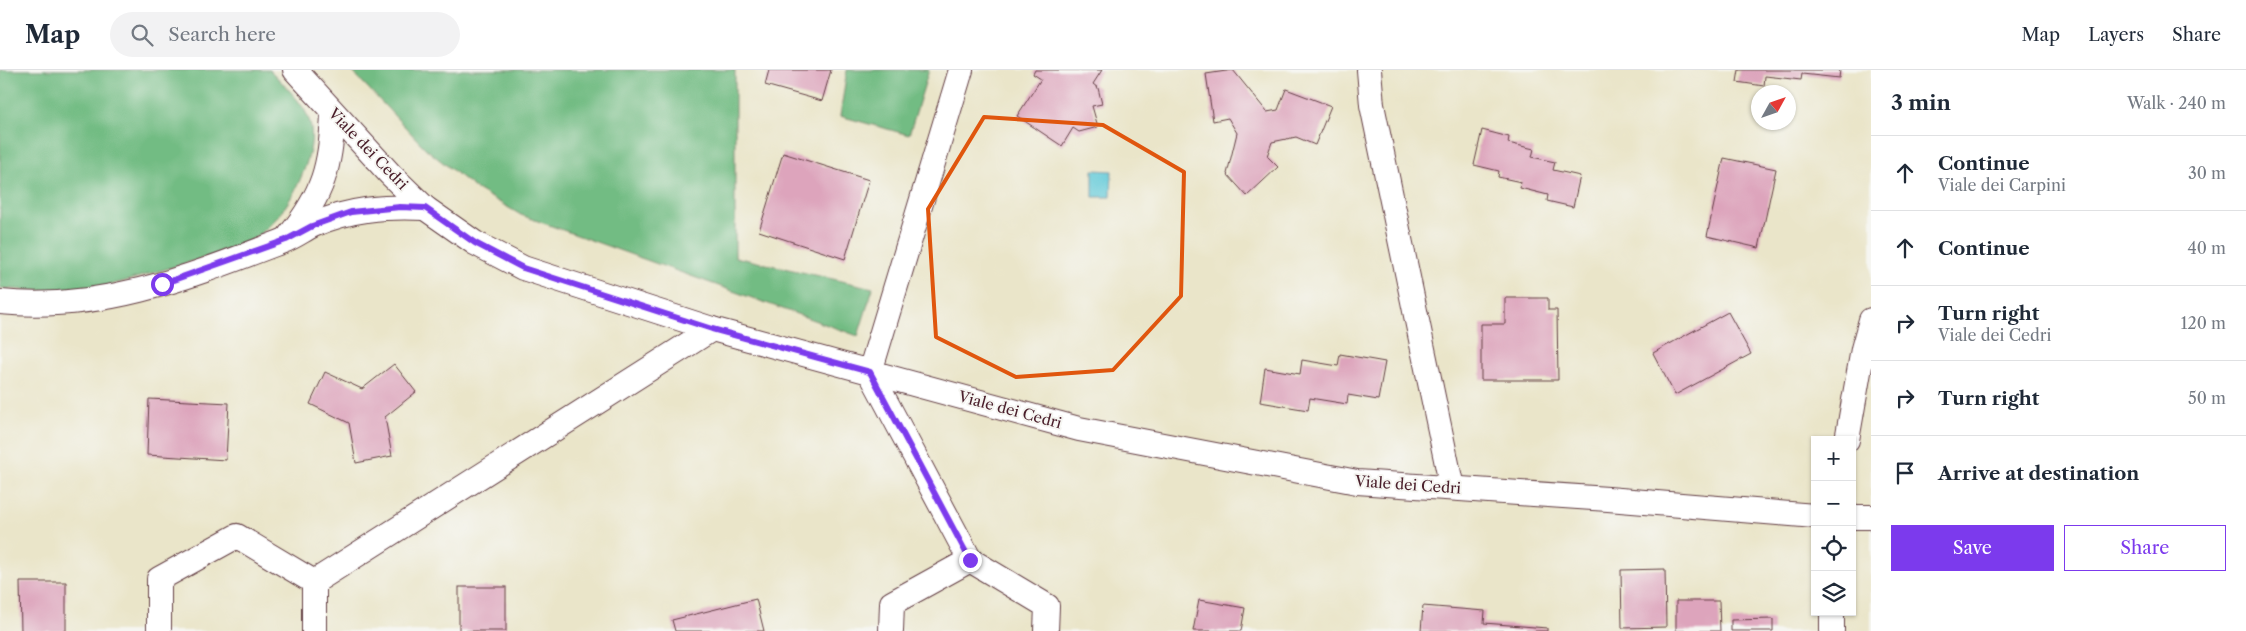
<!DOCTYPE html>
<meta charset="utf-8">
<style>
body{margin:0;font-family:"Libre Caslon Text",serif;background:#f2f2f3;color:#1f2937}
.controls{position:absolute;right:15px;bottom:15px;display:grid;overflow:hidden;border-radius:0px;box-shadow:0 1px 4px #0004}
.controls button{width:45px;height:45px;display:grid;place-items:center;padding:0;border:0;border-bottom:1px solid #e0e1e3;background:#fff;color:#1f2937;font:25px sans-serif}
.compass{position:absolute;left:1751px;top:15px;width:45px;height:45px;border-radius:50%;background:#fff;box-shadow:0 1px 4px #0004;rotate:50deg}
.stop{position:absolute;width:15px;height:15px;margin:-11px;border:4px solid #7c3aed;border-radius:50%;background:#fff}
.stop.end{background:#7c3aed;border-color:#fff;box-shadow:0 1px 5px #0008}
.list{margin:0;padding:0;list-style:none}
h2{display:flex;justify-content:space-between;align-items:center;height:65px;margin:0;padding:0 20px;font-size:21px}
h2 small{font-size:16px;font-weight:400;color:#747a83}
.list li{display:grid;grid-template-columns:32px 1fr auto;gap:15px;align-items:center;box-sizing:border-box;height:75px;padding:0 20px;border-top:1px solid #e0e1e3}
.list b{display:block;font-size:19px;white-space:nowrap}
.list p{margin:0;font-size:16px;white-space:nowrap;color:#747a83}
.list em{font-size:16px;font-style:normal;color:#747a83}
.actions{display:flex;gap:10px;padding:15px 20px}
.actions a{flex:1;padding:11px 0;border:1px solid #7c3aed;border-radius:0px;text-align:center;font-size:18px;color:#7c3aed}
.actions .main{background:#7c3aed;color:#fff}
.icon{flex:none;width:28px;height:28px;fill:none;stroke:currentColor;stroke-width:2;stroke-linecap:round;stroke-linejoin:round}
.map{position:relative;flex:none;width:1871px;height:561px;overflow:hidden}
header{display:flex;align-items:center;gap:30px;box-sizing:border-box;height:70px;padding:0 25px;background:#fff;border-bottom:1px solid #e0e1e3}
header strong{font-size:24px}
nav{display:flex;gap:28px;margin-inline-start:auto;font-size:18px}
.search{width:350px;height:45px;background:#f2f2f3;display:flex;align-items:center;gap:12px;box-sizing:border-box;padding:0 18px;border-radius:28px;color:#747a83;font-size:19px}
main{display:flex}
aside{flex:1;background:#fff}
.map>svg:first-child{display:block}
.forest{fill:#72bc83;stroke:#5e6e57}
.water{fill:#5ec9d8;stroke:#547482}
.building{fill:#dda4bc}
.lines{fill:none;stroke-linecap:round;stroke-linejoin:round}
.minor-casing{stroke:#623d43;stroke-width:26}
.minor{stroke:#fff;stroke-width:24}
.route{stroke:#7c3aed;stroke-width:6}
.marked{fill:none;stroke:#e0560e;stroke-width:4;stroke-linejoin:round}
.labels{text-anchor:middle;stroke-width:4;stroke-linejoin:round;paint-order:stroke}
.street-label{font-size:15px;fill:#4a1f2b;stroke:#f6f6f2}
</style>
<header>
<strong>Map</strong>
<div class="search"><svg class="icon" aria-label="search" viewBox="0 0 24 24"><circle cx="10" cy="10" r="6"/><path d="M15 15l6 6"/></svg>Search here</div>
<nav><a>Map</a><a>Layers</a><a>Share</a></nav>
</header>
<main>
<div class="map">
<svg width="1871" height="561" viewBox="0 0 1871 561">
<rect width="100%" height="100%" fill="#f6f6f2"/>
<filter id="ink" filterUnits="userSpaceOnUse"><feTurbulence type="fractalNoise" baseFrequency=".02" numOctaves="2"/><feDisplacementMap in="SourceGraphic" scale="10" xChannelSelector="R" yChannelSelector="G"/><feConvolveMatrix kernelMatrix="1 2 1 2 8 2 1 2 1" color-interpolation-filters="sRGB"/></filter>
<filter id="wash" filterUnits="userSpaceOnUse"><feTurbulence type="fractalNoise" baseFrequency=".0096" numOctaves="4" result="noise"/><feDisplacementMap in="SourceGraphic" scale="20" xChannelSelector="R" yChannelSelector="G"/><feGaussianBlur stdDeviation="1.12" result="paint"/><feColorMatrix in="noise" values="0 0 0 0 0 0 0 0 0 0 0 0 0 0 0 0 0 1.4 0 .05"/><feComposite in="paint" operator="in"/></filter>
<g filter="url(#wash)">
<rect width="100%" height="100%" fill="#eae5c9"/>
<g class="forest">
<path d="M0 0H270C306 38 324 51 302 105 291 132 274 157 248 172 228 183 205 187 183 194 158 201 132 210 106 216 72 224 35 221 0 218Z"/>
<path d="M351 0H735V187L873 218 858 266 521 145 475 118 426 79Z"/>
<path d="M847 0H929L909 65 840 46Z"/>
</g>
<path class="water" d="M1093 100 1112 101 1111 127H1093Z"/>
<g id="blocks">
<g class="building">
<path d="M769 0H831L822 31 765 15Z"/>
<path d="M1035 0H1102L1093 14 1098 18 1102 34 1092 36 1098 57 1079 62 1073 58 1062 76 1017 46 1041 9 1033 4Z"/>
<path d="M1233 0 1267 42 1278 40 1286 19 1331 36 1315 75 1296 67 1272 72 1267 86 1278 97 1247 126 1227 104 1237 63 1228 48 1213 51 1206 4Z"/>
<path d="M1739 0H1840L1839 8 1802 4 1801 10 1765 6 1764 16 1737 12Z"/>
<path d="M1482 60 1509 67 1508 73 1534 79 1532 87 1555 92 1553 100 1580 106 1573 137 1547 131 1548 125 1520 118 1521 112 1498 107 1499 101 1474 95Z"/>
<path d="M783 83 869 110 845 189 759 161Z"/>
<path d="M1724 88 1776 99 1759 178 1707 166Z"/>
<path d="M1505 228H1548V240H1557L1558 310H1481V254H1505Z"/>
<path d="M1728 242 1751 284 1675 325 1653 283Z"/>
<path d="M1340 284 1385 292 1378 330 1348 325 1347 334 1310 328 1308 340 1260 332 1265 298 1300 304 1302 290 1338 296Z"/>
<path d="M394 294 416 322 385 347 392 386 356 393 349 353 310 334 325 302 362 319Z"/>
<path d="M149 329 229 333 226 390 147 385Z"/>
<path d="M1665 499 1666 557 1622 558 1621 500Z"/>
<path d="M20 512H66V561H21Z"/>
<rect x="459" y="517" width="47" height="44"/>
<path d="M756 529 764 561H675L672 550Z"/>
<path d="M1199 530 1245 538 1241 561H1193Z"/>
<path d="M1676 531H1719L1720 561H1676Z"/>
<path d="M1423 536 1485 541 1484 553 1547 558V561H1421Z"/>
<path d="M1773 549V561H1731V550Z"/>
</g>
</g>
</g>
<g filter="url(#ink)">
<use href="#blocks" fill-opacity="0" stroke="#623d43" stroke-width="1"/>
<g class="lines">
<defs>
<g id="minor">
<path d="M295 0 390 104 425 138 475 173 523 198 712 259 1079 359 1357 412 1608 429 1815 446"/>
<path d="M961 0 870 302 970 490"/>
<path d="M1369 0 1372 35 1452 418"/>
<path d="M290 165C323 124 331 96 333 44"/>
<path d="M0 232C102 242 189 207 283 171 294 167 303 160 313 155 349 139 385 136 425 138"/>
<path d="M1847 370 1863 279 1871 250"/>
<path d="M1852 447H1871"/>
<path d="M314 512 712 259"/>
<path d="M159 561V509L237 466 314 512"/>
<path d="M314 561V512"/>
<path d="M891 561 892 533 970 490 1047 536 1046 561"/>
<path d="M1832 561V542"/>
</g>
</defs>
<use href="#minor" class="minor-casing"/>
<use href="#minor" class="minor"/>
</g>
</g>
<g class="lines" filter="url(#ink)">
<path class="route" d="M162 214 286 170 312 156 351 142 400 137 425 138 475 173 523 198 712 259 870 302 970 490"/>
</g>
<path class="marked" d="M984 47 1103 55 1184 102 1181 226 1113 300 1016 307 936 267 928 139Z"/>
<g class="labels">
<g class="street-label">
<text transform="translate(368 79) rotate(46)" y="5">Viale dei Cedri</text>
<text transform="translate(1010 340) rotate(15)" y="5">Viale dei Cedri</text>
<text transform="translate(1408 415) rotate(4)" y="5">Viale dei Cedri</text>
</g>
</g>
</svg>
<div class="controls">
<button>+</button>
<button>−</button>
<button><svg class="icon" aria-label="locate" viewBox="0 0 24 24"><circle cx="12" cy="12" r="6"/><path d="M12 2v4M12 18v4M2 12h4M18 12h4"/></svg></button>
<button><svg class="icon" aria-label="layers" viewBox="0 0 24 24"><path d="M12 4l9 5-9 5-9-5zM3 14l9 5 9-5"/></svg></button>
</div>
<svg class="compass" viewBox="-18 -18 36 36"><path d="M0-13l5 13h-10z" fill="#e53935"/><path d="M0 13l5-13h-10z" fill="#747a83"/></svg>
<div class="stop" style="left:162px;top:214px"></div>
<div class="stop end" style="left:970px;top:490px"></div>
</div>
<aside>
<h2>3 min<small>Walk · 240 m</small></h2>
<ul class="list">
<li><svg class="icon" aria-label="ahead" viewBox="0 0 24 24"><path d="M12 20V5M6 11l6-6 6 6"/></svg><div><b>Continue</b><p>Viale dei Carpini</p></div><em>30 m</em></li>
<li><svg class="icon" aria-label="ahead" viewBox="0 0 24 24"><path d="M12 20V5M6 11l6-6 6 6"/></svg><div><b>Continue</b></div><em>40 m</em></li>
<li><svg class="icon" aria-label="right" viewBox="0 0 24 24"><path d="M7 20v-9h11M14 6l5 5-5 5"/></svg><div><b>Turn right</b><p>Viale dei Cedri</p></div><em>120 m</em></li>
<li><svg class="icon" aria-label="right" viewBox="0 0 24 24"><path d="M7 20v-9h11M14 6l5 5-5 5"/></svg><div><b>Turn right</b></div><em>50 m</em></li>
<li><svg class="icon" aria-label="arrive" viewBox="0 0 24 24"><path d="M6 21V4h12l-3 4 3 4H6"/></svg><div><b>Arrive at destination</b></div></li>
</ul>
<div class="actions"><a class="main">Save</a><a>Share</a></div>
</aside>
</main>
